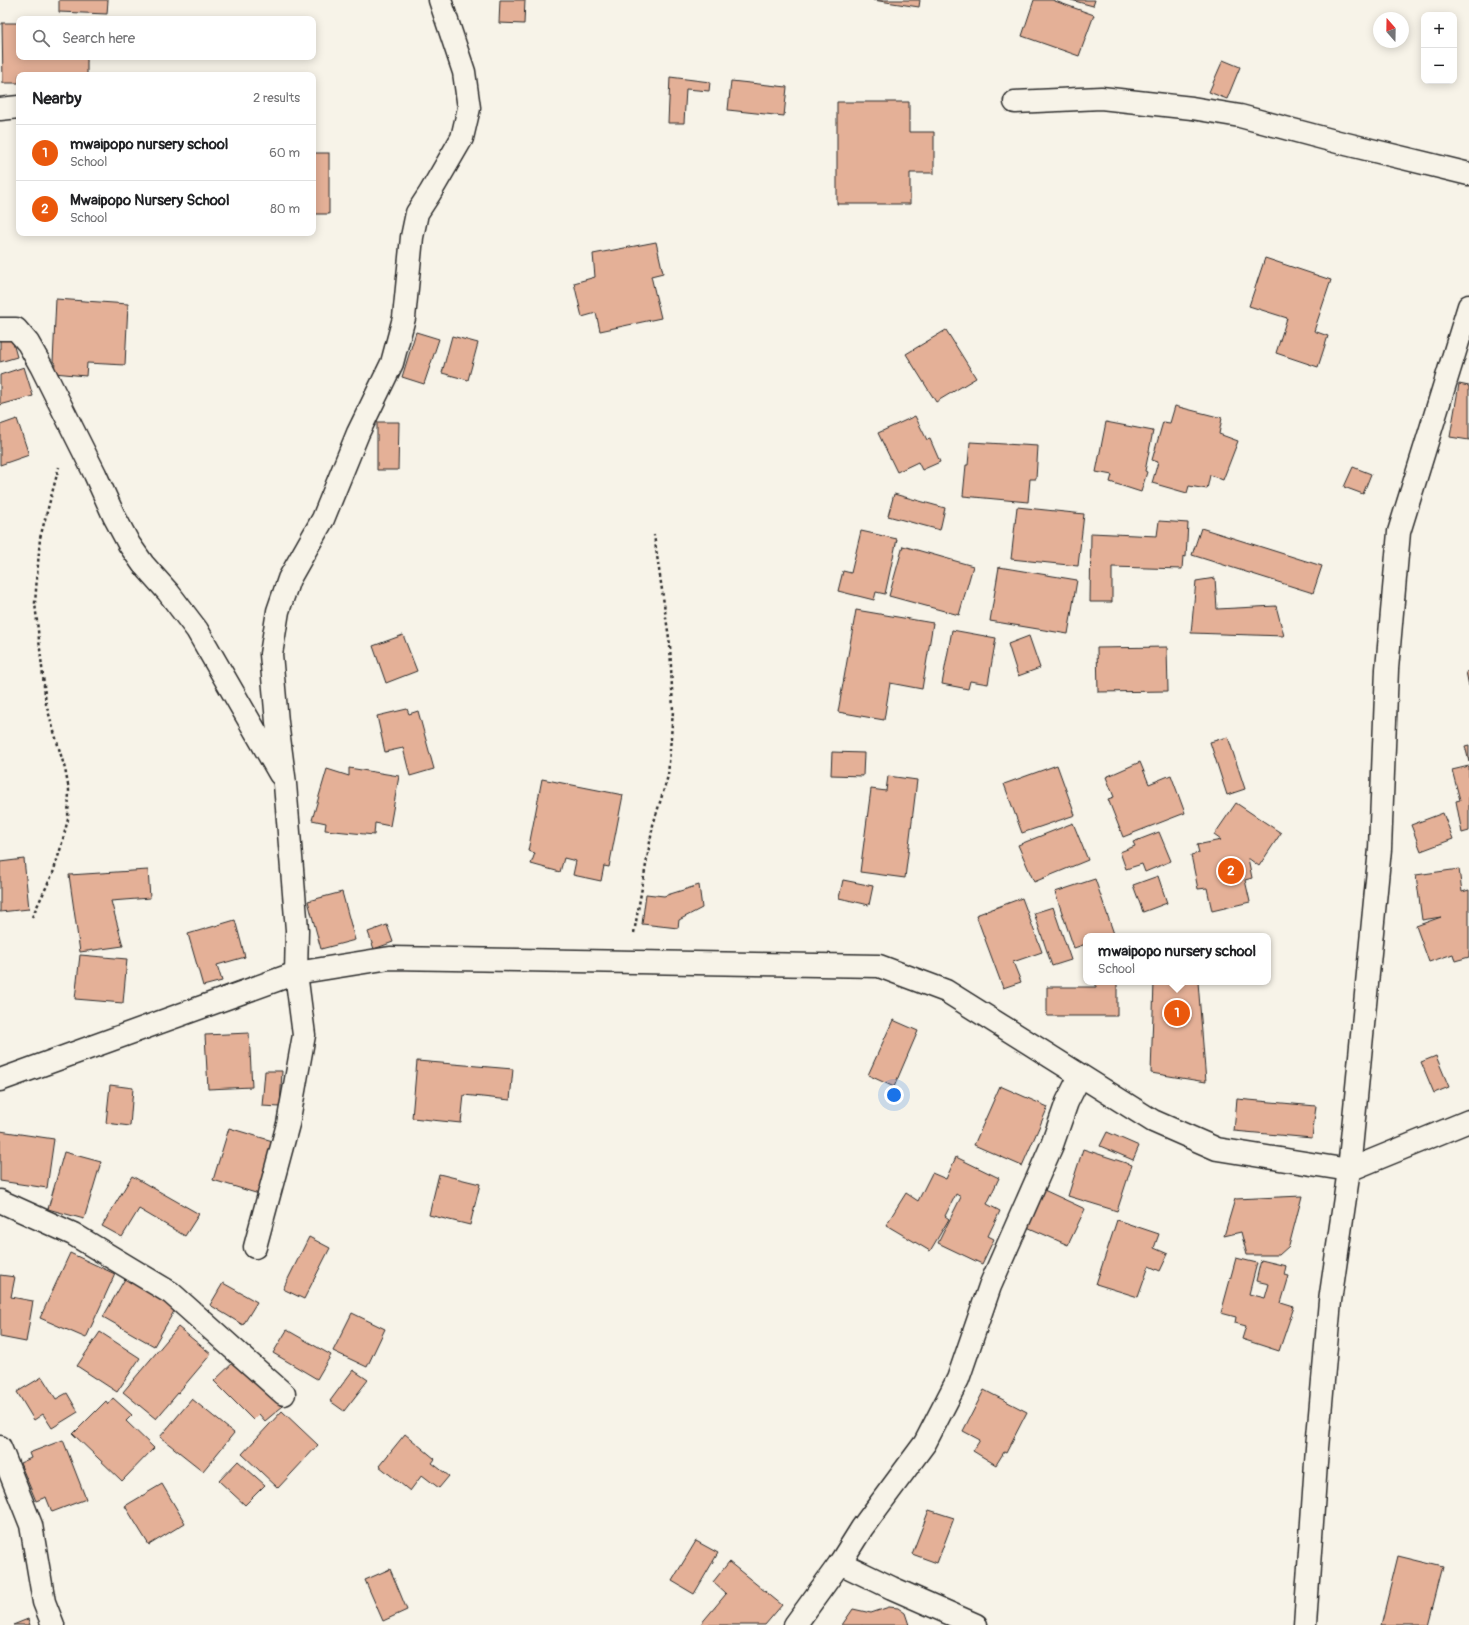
<!DOCTYPE html>
<meta charset="utf-8">
<style>
body{margin:0;font-family:Pangolin,sans-serif;background:#f6f6f6;color:#202124}
.controls{position:absolute;right:12px;top:12px;display:grid;overflow:hidden;border-radius:8px;box-shadow:0 2px 10px #0003}
.controls button{width:36px;height:36px;display:grid;place-items:center;padding:0;border:0;border-bottom:1px solid #e0e0e0;background:#fff;color:#202124;font:20px sans-serif}
.compass{position:absolute;left:1373px;top:12px;width:36px;height:36px;border-radius:50%;background:#fff;box-shadow:0 2px 10px #0003;rotate:340deg}
.you{position:absolute;left:894px;top:1095px;width:14px;height:14px;margin:-10px;border:3px solid #fff;border-radius:50%;background:#1a73e8;box-shadow:0 0 0 6px #1a73e833}
.badge{display:grid;place-items:center;width:26px;height:26px;border-radius:50%;background:#ea580c;color:#fff;font-size:13px;font-weight:700}
.pin{position:absolute;translate:-50% -50%;border:2px solid #fff;box-shadow:0 1px 4px #0006}
.popup{position:absolute;left:1083px;top:933px;width:188px;height:52px;box-sizing:border-box;display:grid;place-content:center;border-radius:8px;background:#fff;filter:drop-shadow(0 1px 3px #0005);font-size:13px;white-space:nowrap;color:#757577}
.popup b{font-size:15px;color:#202124}
.popup::after{content:'';position:absolute;left:50%;top:100%;margin-left:-8px;border:8px solid transparent;border-top-color:#fff}
.list{margin:0;padding:0;list-style:none}
h2{display:flex;justify-content:space-between;align-items:center;height:52px;margin:0;padding:0 16px;font-size:17px}
h2 small{font-size:13px;font-weight:400;color:#757577}
.list li{display:grid;grid-template-columns:26px 1fr auto;gap:12px;align-items:center;box-sizing:border-box;height:56px;padding:0 16px;border-top:1px solid #e0e0e0}
.list b{display:block;font-size:15px;white-space:nowrap}
.list p{margin:0;font-size:13px;white-space:nowrap;color:#757577}
.list em{font-size:13px;font-style:normal;color:#757577}
.icon{flex:none;width:22px;height:22px;fill:none;stroke:currentColor;stroke-width:2;stroke-linecap:round;stroke-linejoin:round}
.map{position:relative;flex:none;width:1469px;height:1625px;overflow:hidden}
.search{position:absolute;background:#fff;box-shadow:0 2px 10px #0003;left:16px;top:16px;width:300px;height:44px;display:flex;align-items:center;gap:10px;box-sizing:border-box;padding:0 14px;border-radius:8px;color:#757577;font-size:15px}
.panel{position:absolute;background:#fff;box-shadow:0 2px 10px #0003;left:16px;top:72px;width:300px;height:164px;border-radius:8px}
.map>svg:first-child{display:block}
.building{fill:#e4b097;stroke:#2b2b2b}
.lines{fill:none;stroke-linecap:round;stroke-linejoin:round}
.minor-casing{stroke:#2b2b2b;stroke-width:25}
.path{stroke:#2b2b2b;stroke-width:2.5;stroke-dasharray:3 3;stroke-linecap:butt}
.minor{stroke:#f7f3e8;stroke-width:22}
</style>
<div class="map">
<svg width="1469" height="1625" viewBox="0 0 1469 1625">
<rect width="100%" height="100%" fill="#f7f3e8"/>
<filter id="ink" filterUnits="userSpaceOnUse"><feTurbulence type="fractalNoise" baseFrequency=".025" numOctaves="2"/><feDisplacementMap in="SourceGraphic" scale="8" xChannelSelector="R" yChannelSelector="G"/><feConvolveMatrix kernelMatrix="1 2 1 2 8 2 1 2 1" color-interpolation-filters="sRGB"/></filter>
<g filter="url(#ink)">
<g class="building">
<path d="M59 0H108L107 14 59 12Z"/>
<path d="M500 0H525L524 24 499 23Z"/>
<path d="M873 0H920L919 7Z"/>
<path d="M1034 0H1052L1094 15 1079 56 1022 36Z"/>
<path d="M1071 0H1095L1093 6Z"/>
<path d="M2 23H19V57H87V75H19V83H3Z"/>
<path d="M1223 60 1240 67 1227 99 1209 92Z"/>
<path d="M670 77 710 82 709 91 686 89 684 123H668Z"/>
<path d="M731 81 787 87 784 116 728 110Z"/>
<path d="M837 102H909V132H934V173H910V204H837Z"/>
<rect x="313" y="153" width="16" height="61"/>
<path d="M656 242 663 273 651 276 661 318 600 331 596 313 582 317 574 283 595 277 593 254Z"/>
<path d="M1265 258 1331 280 1314 331 1328 336 1318 367 1276 353 1287 318 1249 306Z"/>
<path d="M56 299 128 304 125 365 87 363 86 376 54 373 55 362H53Z"/>
<path d="M946 330 976 378 936 402 906 354Z"/>
<path d="M10 332 17 357 0 362V335Z"/>
<path d="M416 332 439 339 424 384 402 377Z"/>
<path d="M452 336 478 343 468 380 442 373Z"/>
<path d="M24 367 33 396 0 405V375Z"/>
<path d="M1459 384 1469 386V440L1450 437Z"/>
<path d="M1175 406 1222 418 1219 434 1238 441 1223 480 1210 475 1207 489 1189 486 1187 493 1152 483 1158 462 1152 460 1163 422 1170 423Z"/>
<path d="M915 416 927 440 930 439 940 462 922 470 918 462 897 472 878 433Z"/>
<path d="M17 419 29 455 0 465V425Z"/>
<path d="M377 422H399L398 470H377Z"/>
<path d="M1106 422 1153 431 1145 471 1147 472 1141 492 1110 482 1112 475 1096 472Z"/>
<path d="M970 442 1038 446 1036 479H1030L1028 502 963 496 966 465H968Z"/>
<path d="M1353 467 1371 474 1363 494 1344 487Z"/>
<path d="M894 494 945 508 940 530 888 516Z"/>
<path d="M1017 507 1084 514 1078 566 1011 559Z"/>
<path d="M1159 521 1188 523 1186 557 1183 556 1182 569 1112 567V602H1090L1091 533 1157 536Z"/>
<path d="M1201 528 1322 566 1313 593 1192 555Z"/>
<path d="M861 531 897 539 885 594 876 592 874 600 838 591 843 571 851 573Z"/>
<path d="M903 546 973 566 959 615 889 596Z"/>
<path d="M999 567 1077 580 1068 634 990 621Z"/>
<path d="M1215 578 1217 609 1276 606 1284 636 1191 633 1196 581Z"/>
<path d="M856 610 933 623 922 689 890 683 884 720 838 712Z"/>
<path d="M952 630 996 638 988 684 970 681 968 689 942 684Z"/>
<path d="M403 635 417 671 386 683 373 646Z"/>
<path d="M1029 636 1040 668 1018 676 1008 644Z"/>
<path d="M1167 647 1168 691 1098 692 1097 648Z"/>
<path d="M1469 671V686L1466 672Z"/>
<path d="M407 709 409 714 418 711 434 769 410 776 403 748 385 752 377 716Z"/>
<path d="M1228 737 1245 789 1227 795 1210 742Z"/>
<path d="M1469 745V762L1465 746Z"/>
<path d="M832 752 864 753 863 776 831 775Z"/>
<path d="M1140 762 1149 784 1171 775 1185 813 1123 837 1108 799 1114 797 1106 777Z"/>
<path d="M1057 765 1075 815 1022 833 1004 784Z"/>
<path d="M1469 766V831L1462 833 1456 801 1460 800 1452 770Z"/>
<path d="M349 768 399 776 390 826 375 823 374 835 325 830 326 823 312 820 327 769 349 776Z"/>
<path d="M888 776 917 780 905 878 860 872 871 789 886 791Z"/>
<path d="M542 779 623 795 609 867 604 866 601 881 573 875 576 861 564 858 560 872 531 864 535 853 528 851Z"/>
<path d="M1236 803 1281 833 1259 866 1248 858 1252 878 1245 880 1250 902 1212 911 1207 888 1198 889 1191 855 1199 853 1197 845 1221 840 1214 835Z"/>
<path d="M1443 813 1453 839 1421 851 1411 825Z"/>
<path d="M1073 823 1088 860 1034 882 1018 845Z"/>
<path d="M1159 832 1171 861 1145 872 1142 864 1126 869 1120 852 1135 846 1133 842Z"/>
<path d="M24 859 29 909 0 912V862Z"/>
<path d="M1459 869 1462 892 1469 890V957L1455 961 1453 954 1429 962 1416 926 1441 917 1422 920 1416 875Z"/>
<path d="M148 870 150 898 111 901 123 946 80 952 69 875Z"/>
<path d="M1158 876 1167 903 1143 912 1133 885Z"/>
<path d="M1095 879 1114 934 1110 936H1086V944L1074 948 1055 892Z"/>
<path d="M843 880 873 886 869 905 839 898Z"/>
<path d="M699 885 702 908 679 920 678 928 642 924 646 894 664 896Z"/>
<path d="M342 892 355 940 321 949 308 901Z"/>
<path d="M1022 898 1042 952 1013 962 1021 982 1003 988 976 915Z"/>
<path d="M1053 907 1071 960 1052 966 1034 913Z"/>
<path d="M235 920 245 957 217 965 222 981 203 986 188 934Z"/>
<path d="M387 925 393 942 374 949 368 932Z"/>
<path d="M80 955 127 959 123 1003 75 999Z"/>
<path d="M1096 982H1117V1016H1047V987H1096Z"/>
<path d="M1154 982H1198L1206 1082 1151 1073Z"/>
<path d="M893 1020 918 1031 894 1087 868 1075Z"/>
<path d="M249 1033 252 1087 208 1089 205 1035Z"/>
<path d="M1436 1056 1449 1087 1434 1093 1421 1062Z"/>
<path d="M417 1061 513 1069 510 1100 464 1095 461 1123 412 1118Z"/>
<path d="M265 1071H282L280 1107 262 1106Z"/>
<path d="M110 1085 133 1088 130 1126 106 1123Z"/>
<path d="M1000 1086 1048 1107 1022 1166 974 1145Z"/>
<path d="M1237 1099 1316 1106 1312 1138 1234 1131Z"/>
<path d="M229 1128 276 1142 259 1194 213 1180Z"/>
<path d="M0 1131 54 1139 47 1188 0 1181Z"/>
<path d="M1107 1132 1139 1146 1133 1160 1100 1146Z"/>
<path d="M1083 1149 1132 1165 1117 1211 1068 1196Z"/>
<path d="M64 1152 101 1162 84 1219 48 1209Z"/>
<path d="M956 1157 999 1178 987 1204 1000 1211 988 1236 994 1239 982 1264 938 1243 961 1197 956 1194 945 1216 949 1219 930 1251 886 1225 906 1193 918 1201 932 1173 946 1179Z"/>
<path d="M439 1174 480 1184 470 1225 429 1215Z"/>
<path d="M132 1176 199 1214 185 1236 139 1209 122 1237 102 1226Z"/>
<path d="M1044 1190 1085 1209 1068 1245 1027 1227Z"/>
<path d="M1302 1196 1289 1246 1279 1255H1247L1241 1232 1224 1236 1235 1199Z"/>
<path d="M1117 1220 1159 1234 1154 1248 1168 1254 1160 1271 1149 1266 1138 1297 1096 1284Z"/>
<path d="M309 1237 330 1248 304 1299 283 1289Z"/>
<path d="M70 1253 115 1274 86 1338 40 1318Z"/>
<path d="M1236 1258 1257 1263 1249 1294 1265 1298 1269 1284 1256 1281 1261 1260 1286 1266 1284 1275 1289 1276 1281 1303 1294 1307 1279 1351 1242 1339 1246 1326 1235 1323 1236 1317 1221 1313Z"/>
<path d="M0 1275 15 1277 11 1297 33 1301 26 1342 0 1337Z"/>
<path d="M126 1277 177 1306 154 1346 103 1317Z"/>
<path d="M223 1283 257 1302 243 1325 210 1305Z"/>
<path d="M352 1313 385 1329 367 1367 333 1351Z"/>
<path d="M178 1327 211 1354 156 1419 123 1392Z"/>
<path d="M287 1330 331 1355 317 1379 273 1353Z"/>
<path d="M100 1332 140 1358 117 1392 77 1366Z"/>
<path d="M238 1358 283 1406 265 1421 259 1414 253 1420 214 1381Z"/>
<path d="M353 1370 368 1380 344 1411 330 1401Z"/>
<path d="M42 1377 56 1399 67 1393 78 1412 52 1428 43 1414 34 1420 17 1392Z"/>
<path d="M984 1390 1027 1412 1006 1453 1004 1452 996 1465 973 1451 980 1440 963 1431Z"/>
<path d="M113 1398 132 1415 126 1421 154 1448 122 1481 73 1434 106 1401 108 1404Z"/>
<path d="M192 1399 234 1433 203 1471 160 1437Z"/>
<path d="M282 1411 318 1445 278 1488 242 1454Z"/>
<path d="M405 1434 435 1459 432 1463 449 1476 439 1488 422 1475 410 1491 379 1466Z"/>
<path d="M63 1440 86 1499 52 1512 46 1497 36 1501 20 1463 31 1458 29 1453Z"/>
<path d="M238 1461 265 1485 245 1505 219 1481Z"/>
<path d="M162 1484 185 1523 149 1545 125 1506Z"/>
<path d="M929 1510 954 1518 937 1563 912 1554Z"/>
<path d="M696 1541 718 1553 694 1594 672 1581Z"/>
<path d="M1398 1556 1443 1567 1428 1625H1381Z"/>
<path d="M729 1562 782 1605 765 1625H700L726 1594 713 1582Z"/>
<path d="M390 1569 407 1610 383 1621 365 1580Z"/>
<path d="M889 1607 898 1608 905 1613 909 1625H842L853 1609 871 1613Z"/>
<path d="M28 1619 30 1625H13Z"/>
</g>
<g class="lines">
<defs>
<g id="minor">
<path d="M1015 102 1101 98 1192 108 1240 116 1338 142 1469 174"/>
<path d="M0 109 19 107"/>
<path d="M0 329H16L28 343 41 366 95 474 114 516 129 544 143 564 168 592 197 630 280 774"/>
<path d="M0 1080 296 973 390 958 879 966 946 991 1153 1121 1217 1149 1349 1170 1469 1121"/>
<path d="M0 1201 73 1234 171 1293 284 1394"/>
<path d="M255 1247 288 1124 304 1035 296 973 297 930 285 784 277 722 271 654 278 611 289 579 323 519 358 433 392 363 404 318 412 237 417 213 430 193 462 138 469 108 464 72 440 0"/>
<path d="M0 1447 31 1525 44 1602 53 1625"/>
<path d="M840 1563 892 1588 976 1625"/>
<path d="M795 1625 840 1563 862 1528 925 1443 958 1379 990 1286 1052 1145 1067 1102 1080 1076"/>
<path d="M1305 1625 1317 1448 1330 1301 1349 1170 1380 849 1387 669 1399 532 1469 306"/>
</g>
</defs>
<use href="#minor" class="minor-casing"/>
<g class="path">
<path d="M32 917 53 873 61 847 68 819 69 790 65 769 46 704 35 603 40 538 59 467"/>
<path d="M634 933 653 825 668 776 673 711 670 645 654 535"/>
</g>
<use href="#minor" class="minor"/>
</g>
</g>
</svg>
<div class="controls">
<button>+</button>
<button>−</button>
</div>
<svg class="compass" viewBox="-18 -18 36 36"><path d="M0-13l5 13h-10z" fill="#e53935"/><path d="M0 13l5-13h-10z" fill="#757577"/></svg>
<div class="you"></div>
<div class="pin badge" style="left:1177px;top:1013px">1</div>
<div class="popup"><b>mwaipopo nursery school</b>School</div>
<div class="pin badge" style="left:1231px;top:871px">2</div>
<div class="search"><svg class="icon" aria-label="search" viewBox="0 0 24 24"><circle cx="10" cy="10" r="6"/><path d="M15 15l6 6"/></svg>Search here</div>
<section class="panel">
<h2>Nearby<small>2 results</small></h2>
<ul class="list">
<li><span class="badge">1</span><div><b>mwaipopo nursery school</b><p>School</p></div><em>60 m</em></li>
<li><span class="badge">2</span><div><b>Mwaipopo Nursery School</b><p>School</p></div><em>80 m</em></li>
</ul>
</section>
</div>
